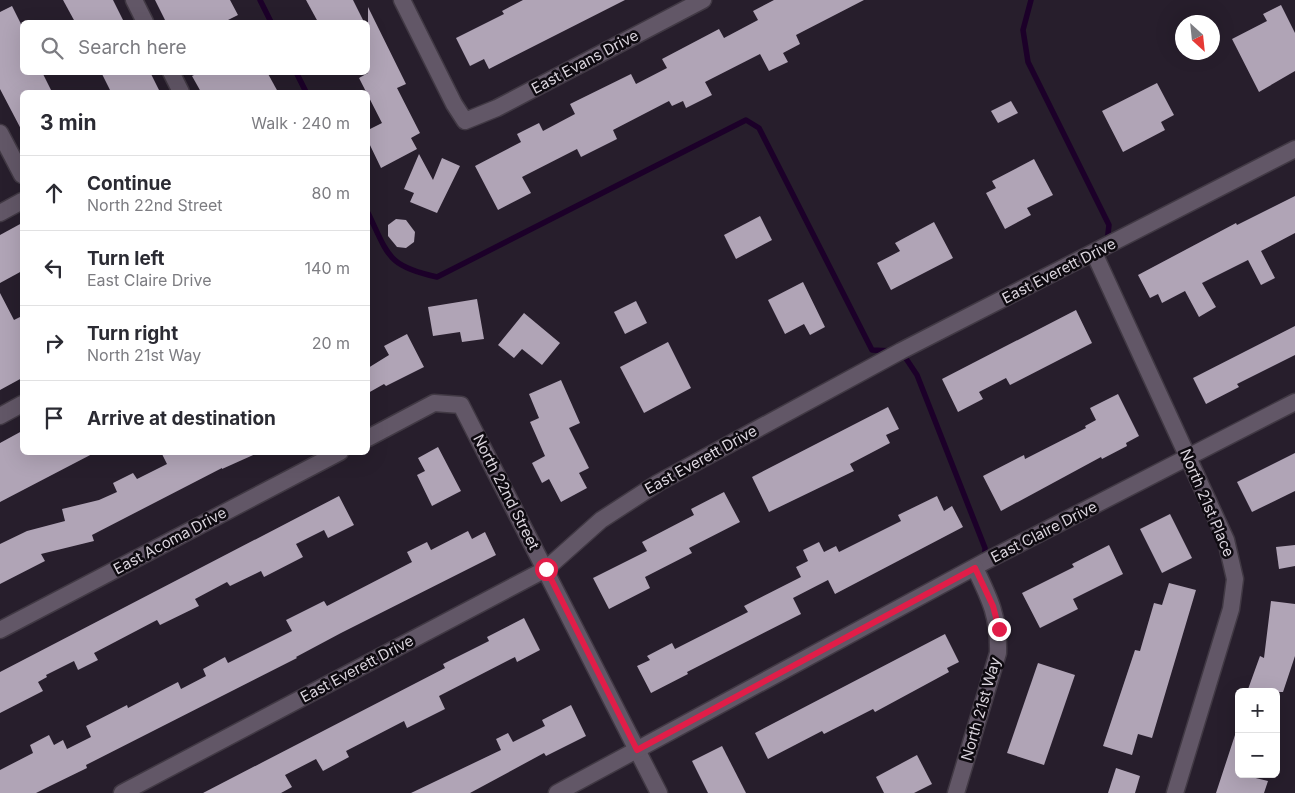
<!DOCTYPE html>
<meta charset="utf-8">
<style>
body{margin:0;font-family:Inter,sans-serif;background:#f7f7f7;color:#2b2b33}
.controls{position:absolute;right:15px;bottom:15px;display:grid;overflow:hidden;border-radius:8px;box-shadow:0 5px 20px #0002}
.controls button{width:45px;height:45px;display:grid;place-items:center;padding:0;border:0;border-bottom:1px solid #e1e1e2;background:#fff;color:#2b2b33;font:25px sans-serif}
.compass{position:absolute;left:1175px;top:15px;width:45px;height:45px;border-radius:50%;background:#fff;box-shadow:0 5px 20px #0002;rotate:153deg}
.stop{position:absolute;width:15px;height:15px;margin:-11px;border:4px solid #e11d48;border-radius:50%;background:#fff}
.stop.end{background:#e11d48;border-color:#fff;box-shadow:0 1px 5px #0008}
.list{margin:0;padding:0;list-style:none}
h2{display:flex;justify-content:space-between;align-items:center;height:65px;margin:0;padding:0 20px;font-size:21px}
h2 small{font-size:16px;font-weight:400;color:#7c7c81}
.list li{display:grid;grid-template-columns:32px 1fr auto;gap:15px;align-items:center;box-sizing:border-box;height:75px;padding:0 20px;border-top:1px solid #e1e1e2}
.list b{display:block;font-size:19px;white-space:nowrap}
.list p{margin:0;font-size:16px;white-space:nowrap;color:#7c7c81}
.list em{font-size:16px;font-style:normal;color:#7c7c81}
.icon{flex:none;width:28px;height:28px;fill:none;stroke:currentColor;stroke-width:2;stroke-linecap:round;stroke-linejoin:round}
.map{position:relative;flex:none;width:1295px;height:793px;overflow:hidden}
.search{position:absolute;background:#fff;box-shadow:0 5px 20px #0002;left:20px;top:20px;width:350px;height:55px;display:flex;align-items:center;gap:12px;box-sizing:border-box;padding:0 18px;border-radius:8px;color:#7c7c81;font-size:19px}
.panel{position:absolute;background:#fff;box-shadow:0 5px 20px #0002;left:20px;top:90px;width:350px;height:365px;border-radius:8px}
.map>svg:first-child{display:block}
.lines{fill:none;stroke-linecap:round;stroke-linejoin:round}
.stream{stroke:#1c0029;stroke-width:5.5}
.building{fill:#b0a4b6}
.minor-casing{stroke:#413944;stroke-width:19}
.minor{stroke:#625767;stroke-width:16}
.route{stroke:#e11d48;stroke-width:6}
.labels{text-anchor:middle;stroke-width:5;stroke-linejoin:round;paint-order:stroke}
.street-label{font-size:15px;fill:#dbd5de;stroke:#0e0a10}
</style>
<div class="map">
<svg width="1295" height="793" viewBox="0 0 1295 793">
<rect width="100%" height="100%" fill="#271e2c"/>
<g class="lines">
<g class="stream">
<path d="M260 0 271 22"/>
<path d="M1031 0 1023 30 1028 62 1109 225 1107 242"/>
<path d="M296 72 306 92"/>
<path d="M368 213C389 256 387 266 437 277L746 120 759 128 872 350 892 351"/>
<path d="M901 351 917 375 985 548V559"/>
</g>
</g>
<g class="building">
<path d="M63 0H113L124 22H75Z"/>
<path d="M155 0H230L238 15 224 22H166Z"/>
<path d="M306 0H353L364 22H318Z"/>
<path d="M523 0H625L489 69 484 59 470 66 456 38 504 14 502 11Z"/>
<path d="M774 0H864L796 35 800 44 783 53 788 62 769 71 760 54 705 82 712 95 686 108 683 101 672 106 669 101 613 130 617 139 581 157 577 149 522 177 531 193 498 210 475 166 521 142 517 134 539 123 543 131 575 114 570 104 631 74 636 84 667 68 662 59 719 29 724 38 758 20 753 11Z"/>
<path d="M1281 5 1295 33V71L1259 92 1232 39 1267 21 1263 14Z"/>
<path d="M12 6 22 26V72H42L52 92H22V131L0 89V12Z"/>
<path d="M368 7 406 84 397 88 420 133 411 138 417 149 381 168 368 141V130L382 123 359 78 368 73Z"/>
<path d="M101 72H150L160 92H111Z"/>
<path d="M200 72H267L278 92H201L192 76Z"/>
<path d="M1157 83 1174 115 1161 122 1165 130 1123 152 1102 111Z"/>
<path d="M1011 101 1018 113 998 123 991 111Z"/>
<path d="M419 154 433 180 442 158 460 166 437 213 410 202 414 193 404 189Z"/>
<path d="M1034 159 1053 195 1027 208 1031 215 1005 229 986 193 996 188 992 181Z"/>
<path d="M1295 196V233L1261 251 1275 278 1261 285 1248 260 1202 283 1216 307 1199 317 1185 291 1162 303 1158 294 1150 298 1138 275 1236 223 1237 225Z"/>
<path d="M760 216 772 240 736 259 724 235Z"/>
<path d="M396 219 406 220 415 232 414 242 406 248 397 247 388 236V225Z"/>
<path d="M934 222 953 258 891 290 877 263 900 251 895 243Z"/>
<path d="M22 223V271L0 283V235Z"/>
<path d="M803 282 825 327 810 335 804 324 785 334 768 300Z"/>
<path d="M0 293 14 320 22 316V378L0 390Z"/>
<path d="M477 299 484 339 462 342 460 332 433 336 428 307Z"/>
<path d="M636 301 647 323 625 334 614 312Z"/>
<path d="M1076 310 1092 343 1010 385 1006 378 979 392 983 399 958 412 942 379Z"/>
<path d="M524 313 560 343 542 365 522 349 514 358 498 345Z"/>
<path d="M1295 326V355L1237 384 1239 387 1206 404 1193 378Z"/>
<path d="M407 334 424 367 386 386 384 384 368 393V368L389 355 384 346Z"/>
<path d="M668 342 691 388 644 413 620 367Z"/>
<path d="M561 380 580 423 569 428 589 468 579 473 587 488 561 502 549 479 542 483 532 463 545 456 530 422 539 418 529 394Z"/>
<path d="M1118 394 1139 436 1126 443 1127 446 1102 459 1101 457 1001 511 983 476 1024 455 1025 459 1086 428 1085 426 1096 420 1090 408Z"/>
<path d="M888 407 899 429 886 435 890 443 850 464 854 471 769 512 752 477Z"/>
<path d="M22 431V452H96L0 502V443Z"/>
<path d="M438 447 461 491 432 506 417 475 425 471 418 458Z"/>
<path d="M161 452H260L222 469V468L92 535 94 541 41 554 45 561 0 584V544L27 531 65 521 62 509 99 500 117 492 113 483 133 473 137 479 167 464Z"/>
<path d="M1295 453V491L1252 512 1237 482Z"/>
<path d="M724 492 740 522 689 548 692 553 645 577 650 588 609 609 593 578 647 551 642 542 694 515 691 509Z"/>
<path d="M339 496 354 525 328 538 324 530 296 544 303 557 264 577 261 571 230 586 227 582 195 599 199 606 160 625 157 620 94 653 98 660 78 670 74 661 46 675 47 677 38 682 43 691 0 713V672Z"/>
<path d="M937 496 944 511 952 506 963 527 835 594 828 580 793 598 801 614 687 672 688 674 651 693 637 666 650 660 647 656 672 643 675 649 748 612 744 606 801 577 796 567 808 561 803 550 819 542 824 552 836 546 839 552 901 521 898 515Z"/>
<path d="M1170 514 1192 558 1162 573 1140 529Z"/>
<path d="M468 531 472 539 485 532 496 555 341 633 296 657 297 658 86 765 87 768 50 786 36 793H0V770L33 753 30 745 49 735 54 745 63 740 67 749 91 737 86 726 127 705 128 708 178 682 181 689 206 676 203 669 225 657 228 663 292 631 286 620 324 601 327 606 412 562 407 552 427 542 431 550Z"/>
<path d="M1109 545 1123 574 1073 599 1078 609 1040 628 1022 593 1074 567 1072 564Z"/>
<path d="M1295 545V566L1279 569 1276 547Z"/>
<path d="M1169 583 1196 590 1152 738 1138 734 1132 755 1103 746 1135 650 1140 651 1154 603 1162 605Z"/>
<path d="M1271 601 1295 604V656L1283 692H1247L1260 656 1264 658Z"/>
<path d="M524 618 540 650 517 662 515 657 439 696 445 709 407 728 404 721 346 751 349 757 323 771 316 759 285 775 292 787 281 793H203L445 668 443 664 489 641 487 637Z"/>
<path d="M945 634 959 662 947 668 949 672 875 712 873 709 824 734 822 731 768 759 755 733Z"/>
<path d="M1038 663 1075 675 1044 765 1007 753Z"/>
<path d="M571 705 586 736 546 756 544 753 470 793H411L501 750 496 739 508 733 513 742 545 726 542 720Z"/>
<path d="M1235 735 1239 736V774L1268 781 1264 793H1216Z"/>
<path d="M722 746 746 793H708L692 761Z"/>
<path d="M917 755 932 784 914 793H884L876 777Z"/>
<path d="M1116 768 1140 776 1135 793H1108Z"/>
</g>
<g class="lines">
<defs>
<g id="minor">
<path d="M134 0 145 22"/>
<path d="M402 0 454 104 465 121 497 108 703 0"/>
<path d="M171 72 181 92"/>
<path d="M0 133 22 175"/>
<path d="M0 213 22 201"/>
<path d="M1094 253 1226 540 1235 579 1231 609 1175 793"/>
<path d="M0 416 22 404"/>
<path d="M368 438 434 403 461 405 659 793"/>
<path d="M0 630 340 452"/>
<path d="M122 793 546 569 601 520 658 483 901 351 1295 149"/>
<path d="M557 793 984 562 1295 402"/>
<path d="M956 793 998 653C999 617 990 599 975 568"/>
</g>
</defs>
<use href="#minor" class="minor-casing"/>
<use href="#minor" class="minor"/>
</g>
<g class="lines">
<path class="route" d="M546 569 637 750 975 568 993 606 999 629"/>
</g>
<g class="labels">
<g class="street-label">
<text transform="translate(585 62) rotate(-28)" y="5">East Evans Drive</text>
<text transform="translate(1059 271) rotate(-27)" y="5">East Everett Drive</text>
<text transform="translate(701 460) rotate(-29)" y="5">East Everett Drive</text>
<text transform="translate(506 492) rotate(63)" y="5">North 22nd Street</text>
<text transform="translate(1207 503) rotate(67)" y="5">North 21st Place</text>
<text transform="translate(1044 532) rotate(-27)" y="5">East Claire Drive</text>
<text transform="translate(170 541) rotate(-28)" y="5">East Acoma Drive</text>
<text transform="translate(357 669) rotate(-28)" y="5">East Everett Drive</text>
<text transform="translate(981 709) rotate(-74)" y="5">North 21st Way</text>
</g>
</g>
</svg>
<div class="controls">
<button>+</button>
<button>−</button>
</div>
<svg class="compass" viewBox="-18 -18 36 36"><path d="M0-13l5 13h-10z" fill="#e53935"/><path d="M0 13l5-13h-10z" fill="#7c7c81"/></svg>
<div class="stop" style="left:546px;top:569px"></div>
<div class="stop end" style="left:999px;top:629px"></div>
<div class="search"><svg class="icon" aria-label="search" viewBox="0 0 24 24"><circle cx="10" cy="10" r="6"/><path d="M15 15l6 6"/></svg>Search here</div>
<section class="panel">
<h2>3 min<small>Walk · 240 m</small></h2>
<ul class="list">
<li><svg class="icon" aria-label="ahead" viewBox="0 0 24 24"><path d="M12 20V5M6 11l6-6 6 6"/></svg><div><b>Continue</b><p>North 22nd Street</p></div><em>80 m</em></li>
<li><svg class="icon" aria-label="left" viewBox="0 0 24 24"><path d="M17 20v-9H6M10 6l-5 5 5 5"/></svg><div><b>Turn left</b><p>East Claire Drive</p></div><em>140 m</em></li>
<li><svg class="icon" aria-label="right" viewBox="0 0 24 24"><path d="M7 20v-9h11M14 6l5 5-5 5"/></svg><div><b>Turn right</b><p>North 21st Way</p></div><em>20 m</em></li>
<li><svg class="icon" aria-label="arrive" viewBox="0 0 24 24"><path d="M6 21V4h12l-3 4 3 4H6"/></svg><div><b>Arrive at destination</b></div></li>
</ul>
</section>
</div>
